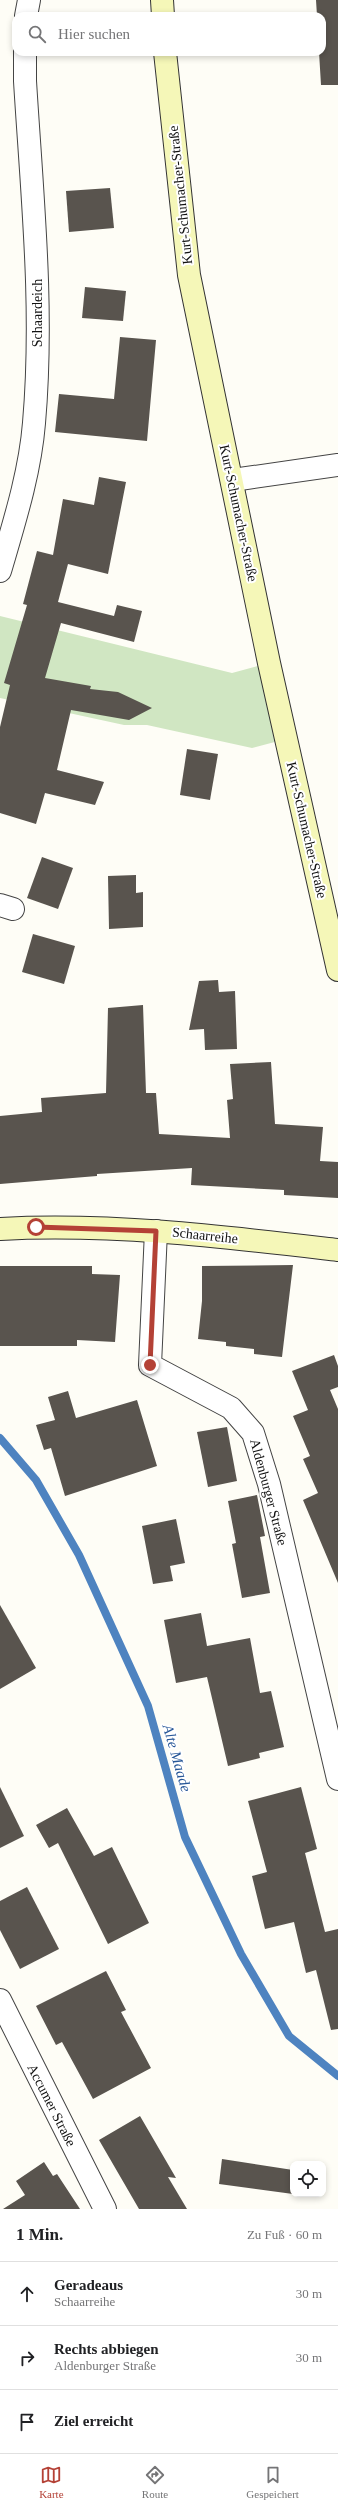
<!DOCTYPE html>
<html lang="de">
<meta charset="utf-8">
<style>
body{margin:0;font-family:Georgia,serif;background:#f6f6f6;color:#202124}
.controls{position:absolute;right:12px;bottom:12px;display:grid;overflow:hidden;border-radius:8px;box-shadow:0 2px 6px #0003}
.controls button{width:36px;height:36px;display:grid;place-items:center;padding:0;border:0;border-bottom:1px solid #e0e0e0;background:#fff;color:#202124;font:20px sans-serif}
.stop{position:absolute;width:12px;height:12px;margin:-9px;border:3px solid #b44136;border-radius:50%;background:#fff}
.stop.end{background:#b44136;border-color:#fff;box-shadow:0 1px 4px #0008}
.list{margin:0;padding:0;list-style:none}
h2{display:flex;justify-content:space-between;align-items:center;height:52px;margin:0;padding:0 16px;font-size:17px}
h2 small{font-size:13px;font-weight:400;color:#757577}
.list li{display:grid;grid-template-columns:26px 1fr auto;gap:12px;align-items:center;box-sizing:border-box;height:64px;padding:0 16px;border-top:1px solid #e0e0e0}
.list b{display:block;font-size:15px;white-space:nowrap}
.list p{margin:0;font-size:13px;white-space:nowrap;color:#757577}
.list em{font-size:13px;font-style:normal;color:#757577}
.icon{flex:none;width:22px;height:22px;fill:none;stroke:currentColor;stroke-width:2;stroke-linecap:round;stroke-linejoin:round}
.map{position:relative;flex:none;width:338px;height:2209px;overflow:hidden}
.search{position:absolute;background:#fff;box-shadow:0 2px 6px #0003;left:12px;right:12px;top:12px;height:44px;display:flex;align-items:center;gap:10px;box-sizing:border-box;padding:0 14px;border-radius:12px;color:#757577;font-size:15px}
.sheet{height:244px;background:#fff}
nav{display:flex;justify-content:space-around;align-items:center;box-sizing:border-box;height:56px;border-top:1px solid #e0e0e0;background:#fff;font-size:11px;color:#757577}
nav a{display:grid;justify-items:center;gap:2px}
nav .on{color:#b44136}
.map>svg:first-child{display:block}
.green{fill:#d0e6c2}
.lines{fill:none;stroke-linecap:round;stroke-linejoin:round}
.stream{stroke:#4e83c0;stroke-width:8}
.building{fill:#59544e}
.minor-casing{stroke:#444;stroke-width:24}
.secondary-casing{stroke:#333;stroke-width:24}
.minor{stroke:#fff;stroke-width:22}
.secondary{stroke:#f5f7b8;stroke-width:22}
.route{stroke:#b44136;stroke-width:5}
.labels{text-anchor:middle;stroke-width:4;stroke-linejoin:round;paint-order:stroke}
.street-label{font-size:14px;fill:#111;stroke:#fff}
.water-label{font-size:15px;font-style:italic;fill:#265697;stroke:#fff}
</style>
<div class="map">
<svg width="338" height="2209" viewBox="0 0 338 2209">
<rect width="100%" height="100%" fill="#fefdf6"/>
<path class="green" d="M0 616 232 673 269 663 286 739 252 748 147 725H124L0 698Z"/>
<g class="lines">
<path class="stream" d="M0 1438 36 1480 79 1555 148 1706 185 1837 241 1954 289 2036 338 2076"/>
</g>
<g class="building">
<path d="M316 0H338V85H321L319 52H322V16H317Z"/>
<path d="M110 188 114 228 69 232 66 191Z"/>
<path d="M85 287 126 291 123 321 82 318Z"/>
<path d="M120 337 156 340 147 441 55 432 59 394 114 399Z"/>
<path d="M99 477 126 482 108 574 68 564 58 602 114 616 117 605 142 611 134 642 61 623 45 678 91 686 90 689 118 692 152 708 129 720 71 710 57 770 104 782 95 805 45 793 36 824 0 813V727L10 685 4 683 27 605 23 604 37 551 53 555 63 499 94 505Z"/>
<path d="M187 749 218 754 210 800 180 795Z"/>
<path d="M42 857 73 868 58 909 27 898Z"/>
<path d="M136 875V893L143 892V927L109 929 108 876Z"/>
<path d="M33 934 75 946 64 984 22 972Z"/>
<path d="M218 980 219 992 235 991 237 1049 205 1050 204 1029 189 1030 199 981Z"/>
<path d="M143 1005 146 1093H156L159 1134 230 1138 227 1100 233 1099 230 1064 271 1062 275 1124 323 1127 320 1161 338 1162V1198L284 1195V1190L191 1185 192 1168 97 1174V1176L0 1184V1116L42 1112 41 1098 106 1093 108 1008Z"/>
<path d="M293 1265 282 1357 254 1354V1349L226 1346V1342L198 1339 202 1301V1266Z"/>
<path d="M0 1266H92V1274L120 1275 115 1342 77 1340V1346H0Z"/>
<path d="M334 1355 338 1366V1387L330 1390 338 1409V1583L303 1500 318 1493 303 1459 310 1456 293 1416 308 1410 292 1371Z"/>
<path d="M68 1391 76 1418 137 1400 157 1466 65 1496 51 1448 44 1450 36 1425 55 1420 48 1397Z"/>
<path d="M227 1427 237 1481 208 1487 197 1432Z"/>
<path d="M257 1495 265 1536 260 1537 270 1593 242 1598 232 1544 236 1543 228 1501Z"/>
<path d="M176 1519 185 1563 170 1566 173 1581 153 1584 142 1526Z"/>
<path d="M0 1605 36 1668 0 1689Z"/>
<path d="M201 1613 207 1646 250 1638 260 1693 271 1691 284 1747 259 1753 260 1758 228 1766 207 1677 176 1683 164 1620Z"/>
<path d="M0 1787 24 1836 0 1848Z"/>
<path d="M301 1787 317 1849 305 1853 325 1932 338 1929V2029L331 2030 316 1970 306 1973 294 1922 265 1929 252 1876 267 1872 248 1801Z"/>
<path d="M67 1808 94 1856 112 1847 149 1923 108 1944 58 1843 49 1848 36 1825Z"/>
<path d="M27 1887 59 1949 20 1969 0 1930V1901Z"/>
<path d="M106 1971 126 2010 121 2012 151 2068 93 2099 62 2042 56 2045 36 2006Z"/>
<path d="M140 2116 176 2178 168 2177 187 2209H139L99 2140Z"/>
<path d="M222 2159 293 2170V2194L219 2184Z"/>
<path d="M44 2162 53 2176 57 2174 80 2209H3L25 2195 16 2181Z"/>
</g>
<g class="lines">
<defs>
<g id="minor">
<path d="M26 16 29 0"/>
<path d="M233 480 338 465"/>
<path d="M0 571C14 523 30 473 34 423 44 309 32 195 25 81V52"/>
<path d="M0 905 13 909"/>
<path d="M156 1231 150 1365 231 1408 253 1433 269 1484 338 1779"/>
<path d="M0 2000 105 2209"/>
</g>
<g id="secondary">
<path d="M162 0 163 16"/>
<path d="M165 52 189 275 269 663 338 970"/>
<path d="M0 1229C113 1223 226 1237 338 1250"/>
</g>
</defs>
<use href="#minor" class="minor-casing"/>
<use href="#secondary" class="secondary-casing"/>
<use href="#minor" class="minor"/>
<use href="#secondary" class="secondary"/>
</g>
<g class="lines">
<path class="route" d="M36 1227 156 1231 150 1365"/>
</g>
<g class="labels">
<g class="street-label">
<text transform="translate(180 195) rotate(-96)" y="5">Kurt-Schumacher-Straße</text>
<text transform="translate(37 313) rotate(-90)" y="5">Schaardeich</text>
<text transform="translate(239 513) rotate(78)" y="5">Kurt-Schumacher-Straße</text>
<text transform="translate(307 830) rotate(77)" y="5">Kurt-Schumacher-Straße</text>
<text transform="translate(205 1235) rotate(6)" y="5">Schaarreihe</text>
<text transform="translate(269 1492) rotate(75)" y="5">Aldenburger Straße</text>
<text transform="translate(52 2105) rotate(63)" y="5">Accumer Straße</text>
</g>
<g class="water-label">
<text transform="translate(177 1758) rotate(74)" y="5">Alte Maade</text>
</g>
</g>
</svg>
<div class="controls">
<button><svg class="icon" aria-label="locate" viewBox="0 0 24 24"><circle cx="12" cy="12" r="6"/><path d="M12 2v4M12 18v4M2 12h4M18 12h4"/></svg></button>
</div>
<div class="stop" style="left:36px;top:1227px"></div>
<div class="stop end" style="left:150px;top:1365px"></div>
<div class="search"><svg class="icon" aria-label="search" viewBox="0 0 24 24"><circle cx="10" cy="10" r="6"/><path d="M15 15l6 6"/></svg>Hier suchen</div>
</div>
<section class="sheet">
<h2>1 Min.<small>Zu Fuß · 60 m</small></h2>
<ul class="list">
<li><svg class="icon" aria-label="ahead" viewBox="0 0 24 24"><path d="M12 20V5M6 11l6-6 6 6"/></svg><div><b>Geradeaus</b><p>Schaarreihe</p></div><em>30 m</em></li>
<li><svg class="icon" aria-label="right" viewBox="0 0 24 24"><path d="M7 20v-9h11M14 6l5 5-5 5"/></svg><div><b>Rechts abbiegen</b><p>Aldenburger Straße</p></div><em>30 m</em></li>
<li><svg class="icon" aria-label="arrive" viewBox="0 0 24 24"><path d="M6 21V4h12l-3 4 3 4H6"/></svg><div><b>Ziel erreicht</b></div></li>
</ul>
</section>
<nav>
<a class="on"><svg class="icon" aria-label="map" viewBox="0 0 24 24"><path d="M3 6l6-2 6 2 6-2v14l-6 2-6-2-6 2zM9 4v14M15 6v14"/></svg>Karte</a>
<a><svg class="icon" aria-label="directions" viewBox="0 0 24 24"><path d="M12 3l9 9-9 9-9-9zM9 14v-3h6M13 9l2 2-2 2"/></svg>Route</a>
<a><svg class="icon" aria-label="saved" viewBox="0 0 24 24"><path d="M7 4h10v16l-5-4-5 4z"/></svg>Gespeichert</a>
</nav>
